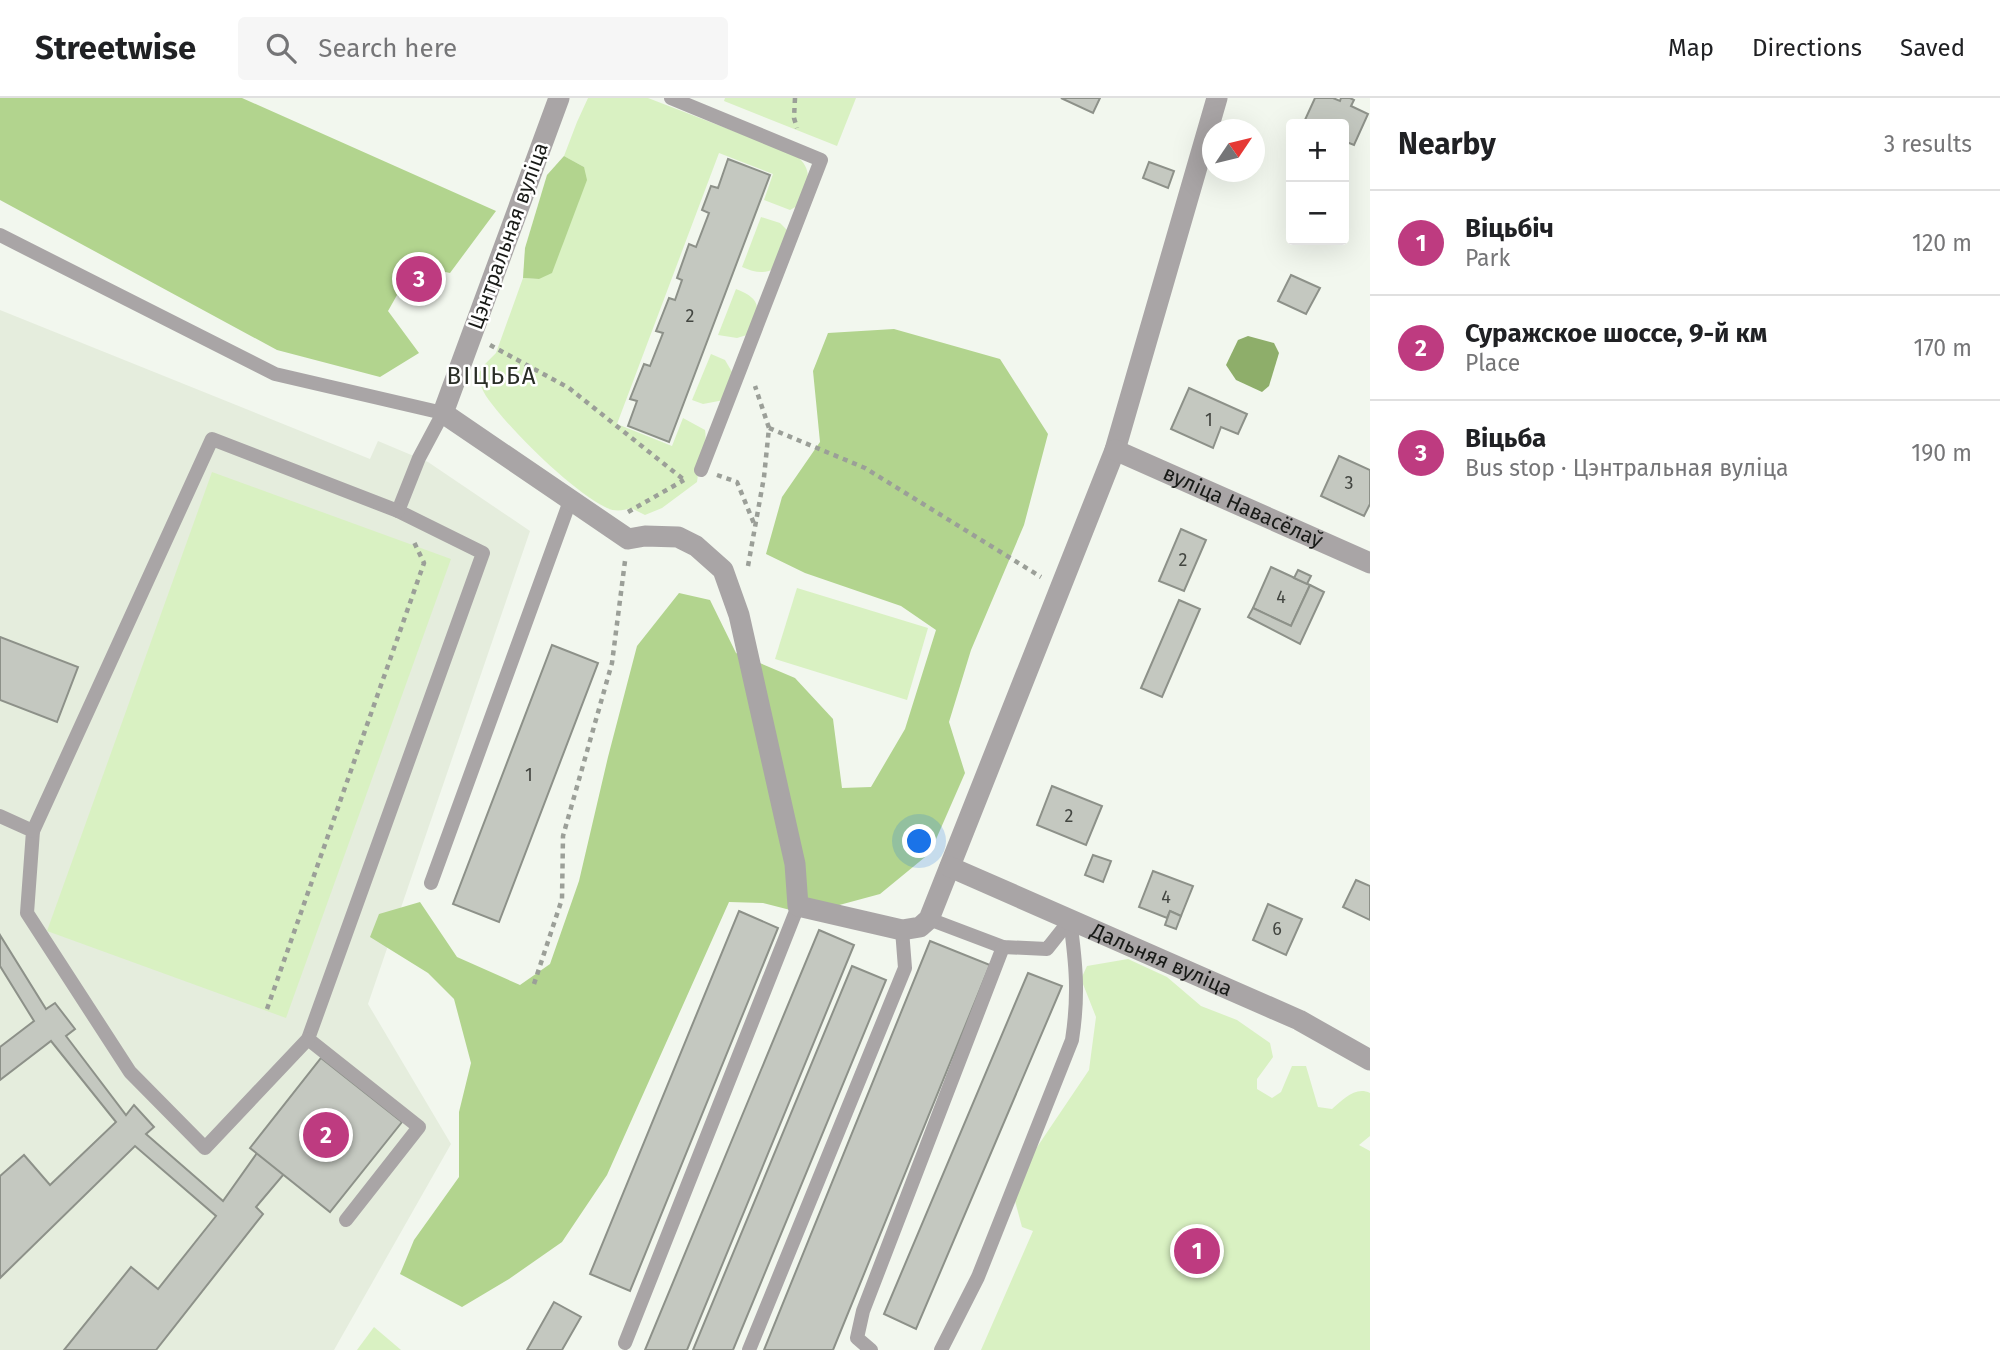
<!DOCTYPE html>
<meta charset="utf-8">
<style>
body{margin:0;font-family:"Fira Sans",sans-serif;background:#f6f6f6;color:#202124}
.controls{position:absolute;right:21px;top:21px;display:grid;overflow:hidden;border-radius:7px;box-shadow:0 7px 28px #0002}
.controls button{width:63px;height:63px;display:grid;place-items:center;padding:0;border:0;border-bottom:2px solid #e0e0e0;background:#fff;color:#202124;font:35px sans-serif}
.compass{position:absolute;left:1202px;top:21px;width:63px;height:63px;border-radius:50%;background:#fff;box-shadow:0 7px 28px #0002;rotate:55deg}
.you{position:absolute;left:920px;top:744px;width:24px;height:24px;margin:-18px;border:5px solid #fff;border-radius:50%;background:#1a73e8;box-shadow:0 0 0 10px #1a73e833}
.badge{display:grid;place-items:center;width:46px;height:46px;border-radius:50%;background:#be3b80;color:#fff;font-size:23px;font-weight:700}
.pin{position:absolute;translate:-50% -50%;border:4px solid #fff;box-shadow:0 2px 7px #0006}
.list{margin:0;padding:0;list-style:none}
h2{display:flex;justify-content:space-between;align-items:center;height:91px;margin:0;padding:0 28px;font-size:30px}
h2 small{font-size:23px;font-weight:400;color:#757577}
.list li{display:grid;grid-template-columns:46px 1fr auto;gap:21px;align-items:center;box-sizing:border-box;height:105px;padding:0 28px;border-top:2px solid #e0e0e0}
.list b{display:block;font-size:26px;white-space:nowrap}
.list p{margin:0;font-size:23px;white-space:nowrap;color:#757577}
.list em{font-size:23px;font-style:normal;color:#757577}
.icon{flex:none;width:38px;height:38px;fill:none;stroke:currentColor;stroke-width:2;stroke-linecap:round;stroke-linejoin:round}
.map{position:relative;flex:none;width:1370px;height:1252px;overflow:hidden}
header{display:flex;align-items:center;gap:42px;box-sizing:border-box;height:98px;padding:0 35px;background:#fff;border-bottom:2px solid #e0e0e0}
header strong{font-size:33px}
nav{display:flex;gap:38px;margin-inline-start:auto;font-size:24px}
.search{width:490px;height:63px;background:#f6f6f6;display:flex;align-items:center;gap:18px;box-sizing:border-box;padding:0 24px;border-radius:7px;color:#757577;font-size:26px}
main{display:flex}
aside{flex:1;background:#fff}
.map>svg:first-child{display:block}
.built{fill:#e5eddd}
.green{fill:#d9f1c2}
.forest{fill:#b2d48e}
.water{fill:#8eae6a}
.building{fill:#c4c8c0;stroke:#8d9189;stroke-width:2}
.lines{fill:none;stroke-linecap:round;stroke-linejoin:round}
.path{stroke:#9b9f98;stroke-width:4.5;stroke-dasharray:5 5;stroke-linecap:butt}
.service{stroke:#a9a5a6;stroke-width:14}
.minor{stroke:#a9a5a6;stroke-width:21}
.labels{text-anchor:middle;stroke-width:5;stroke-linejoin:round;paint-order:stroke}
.number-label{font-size:18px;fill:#434641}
.street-label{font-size:21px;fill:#181a17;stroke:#fff}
.quarter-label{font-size:24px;letter-spacing:2px;fill:#2a2e27;stroke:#fff}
</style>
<header>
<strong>Streetwise</strong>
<div class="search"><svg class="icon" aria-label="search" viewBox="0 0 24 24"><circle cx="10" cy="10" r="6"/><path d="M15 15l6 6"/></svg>Search here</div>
<nav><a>Map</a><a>Directions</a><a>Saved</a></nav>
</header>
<main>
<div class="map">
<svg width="1370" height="1252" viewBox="0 0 1370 1252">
<rect width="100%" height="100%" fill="#f2f7ee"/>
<path class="built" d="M0 212 370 361 378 343 428 364 530 433 368 906 451 1046 334 1252H0Z"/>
<g class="green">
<path d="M588 0H648L796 57C816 75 806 85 799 107L790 112 764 102 773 76 719 55 617 326 672 348 683 320 705 332C708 349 699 366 697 384L662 410 645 417 631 410C622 413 614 414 605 409 571 392 508 330 486 298 482 292 480 285 477 278L485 266 496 255 523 180 539 181 584 69 564 58 577 24Z"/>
<path d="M725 0H856L837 48 724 3Z"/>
<path d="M761 119 780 125 787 132 776 170C764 177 754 174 742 169Z"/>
<path d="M736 191C764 202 759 211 750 236L737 240 718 237Z"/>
<path d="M711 256 725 262 732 274 724 302 703 306 692 302Z"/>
<path d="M212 374 451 461 286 920 47 833Z"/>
<path d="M797 490 928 530 907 602 775 561Z"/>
<path d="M1128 861 1167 879 1201 908 1237 922 1270 945 1273 959 1257 981V991L1272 1000 1281 994 1292 968H1306L1318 1009 1332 1011C1343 1002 1355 988 1370 995V1038L1359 1047 1370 1053V1252H981L1033 1133 1022 1129 1015 1103 1027 1064 1089 972 1096 919 1081 881 1087 868Z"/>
<path d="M374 1229 401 1252H357Z"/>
</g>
<g class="forest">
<path d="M0 0H242L496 113 450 175 414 167 388 213 419 255 380 279 277 252 0 102Z"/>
<path d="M564 58 584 69 587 82 552 175 539 181 523 180 525 150 547 77Z"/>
<path d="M894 231 1000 261 1048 336 1024 427 971 552 949 624 965 675 930 755 880 796 806 816 763 805 729 804 607 1077 562 1144 509 1181 462 1209 400 1176 414 1142 459 1079V1014L471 965 454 901 428 875 370 839 379 816 420 804 457 859 520 887 550 866 579 783 608 659 637 548 679 495 710 502 736 555 795 580 833 621 842 690 871 689 905 631 936 532 901 508 805 475 766 456 782 399 820 344 813 273 828 235Z"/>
</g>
<path class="water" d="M1248 238 1274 245 1279 255 1269 288 1262 294 1236 282 1226 267 1238 242Z"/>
<g class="building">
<path d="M1061 0H1100L1093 15Z"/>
<path d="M1315 0H1333L1340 3 1341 0H1350L1354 2 1351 8 1368 16 1354 47 1344 43V26H1308L1304 24Z"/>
<path d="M728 61 770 77 669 344 628 328 637 303 630 301 644 266 650 268 663 235 656 233 669 200 675 202 682 182 677 180 689 146 696 149 709 115 702 112 711 88 718 90Z"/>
<path d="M1149 64 1174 73 1168 90 1143 80Z"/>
<path d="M1291 177 1320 190 1306 216 1278 203Z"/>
<path d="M410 181 420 187 410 204 400 198Z"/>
<path d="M1189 290 1247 316 1238 336 1221 329 1213 350 1171 331Z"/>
<path d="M1339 358 1370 372V406L1364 418 1321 398Z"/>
<path d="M1181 431 1206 442 1184 493 1159 483Z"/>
<path d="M1271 469 1310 487 1291 528 1253 510Z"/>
<path d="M1298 472 1311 478 1307 486 1294 480Z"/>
<path d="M1310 487 1324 494 1300 546 1248 519 1253 510 1291 528Z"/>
<path d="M1179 502 1200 511 1162 599 1141 590Z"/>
<path d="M0 539 78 569 57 624 0 602Z"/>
<path d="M552 547 598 565 499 824 453 806Z"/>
<path d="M1052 688 1102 708 1086 747 1037 727Z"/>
<path d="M1093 757 1111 763 1103 784 1085 777Z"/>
<path d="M1153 773 1193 788 1181 818 1170 813 1167 820 1139 809Z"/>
<path d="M1356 782 1370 788V822L1343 809Z"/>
<path d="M1268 806 1302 821 1286 857 1253 842Z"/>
<path d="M739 813 778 830 630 1193 590 1176Z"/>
<path d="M1170 813 1181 818 1176 831 1165 827Z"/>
<path d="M819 832 854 847 687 1252H645Z"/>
<path d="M0 837 46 911 55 905 75 931 66 938 126 1017 134 1007 154 1029 146 1036 223 1103 257 1055 284 1076 256 1109 263 1116 156 1252H64L131 1169 158 1191 216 1118 135 1048 0 1180V1078L24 1057 50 1087 116 1024 51 943 0 982V949L34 923 0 868Z"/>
<path d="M930 843 990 867 833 1252H764Z"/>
<path d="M852 868 886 882 733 1252H693Z"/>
<path d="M1028 875 1062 888 916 1231 884 1216Z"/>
<path d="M321 960 402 1024 330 1114 250 1050Z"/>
<path d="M554 1204 581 1219 562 1252H527Z"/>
</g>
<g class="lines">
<g class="path">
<path d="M795 0 794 20 797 30"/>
<path d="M490 247 569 290 683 381"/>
<path d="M769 330 865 370 1041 479"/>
<path d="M717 377 737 384 755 428"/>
<path d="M628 414 684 382"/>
<path d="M748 468 764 379 769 330 755 288"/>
<path d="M534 886 562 801 563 738 612 565 625 463"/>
<path d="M267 911 424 465 414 444"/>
</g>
<g class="service">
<path d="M671 0 821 62 701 372"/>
<path d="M0 137 275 276 443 315 419 360 398 413 483 455 308 941 419 1029 346 1122"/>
<path d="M0 718 33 733 27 815 130 974 205 1050 308 941"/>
<path d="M33 733 212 341 398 413"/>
<path d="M431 785 570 403"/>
<path d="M929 821 1003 849 1047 851 1070 822"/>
<path d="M625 1245 798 808"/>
<path d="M749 1252 905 870 902 832"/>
<path d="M871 1252 857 1240 863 1213 1003 849"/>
<path d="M941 1252 978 1179 1072 942C1079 897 1076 866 1070 822"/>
</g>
<g class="minor">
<path d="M559 0 443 315 628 441 645 438 678 439 696 448 723 472 739 517 795 766 798 808 902 832 920 829 929 821 1115 352 1217 0"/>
<path id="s1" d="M1115 352 1370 465"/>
<path id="s2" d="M950 769 1299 922 1370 962"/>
</g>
</g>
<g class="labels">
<g class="number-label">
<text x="690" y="224">2</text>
<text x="1209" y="328">1</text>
<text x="1349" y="391">3</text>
<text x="1183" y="468">2</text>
<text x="1281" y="505">4</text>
<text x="529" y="683">1</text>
<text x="1069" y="724">2</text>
<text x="1166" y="805">4</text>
<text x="1277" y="837">6</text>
</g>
<g class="street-label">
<text transform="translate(508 138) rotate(-70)" y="7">Цэнтральная вуліца</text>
<text dy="7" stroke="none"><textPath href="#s1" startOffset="140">вуліца Навасёлаў</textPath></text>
<text dy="7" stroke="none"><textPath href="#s2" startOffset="231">Дальняя вуліца</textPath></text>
</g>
<g class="quarter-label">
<text x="492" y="286">ВІЦЬБА</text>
</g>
</g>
</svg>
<div class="controls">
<button>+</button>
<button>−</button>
</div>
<svg class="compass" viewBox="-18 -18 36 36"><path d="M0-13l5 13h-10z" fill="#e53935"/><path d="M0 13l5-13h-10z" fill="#757577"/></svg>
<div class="you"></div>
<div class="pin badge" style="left:1197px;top:1153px">1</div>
<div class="pin badge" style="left:326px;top:1037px">2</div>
<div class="pin badge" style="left:419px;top:181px">3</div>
</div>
<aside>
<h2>Nearby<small>3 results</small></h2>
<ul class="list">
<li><span class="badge">1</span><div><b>Віцьбіч</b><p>Park</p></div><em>120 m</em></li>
<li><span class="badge">2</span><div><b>Суражское шоссе, 9-й км</b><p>Place</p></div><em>170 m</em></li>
<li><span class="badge">3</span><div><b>Віцьба</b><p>Bus stop · Цэнтральная вуліца</p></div><em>190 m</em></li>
</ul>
</aside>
</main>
